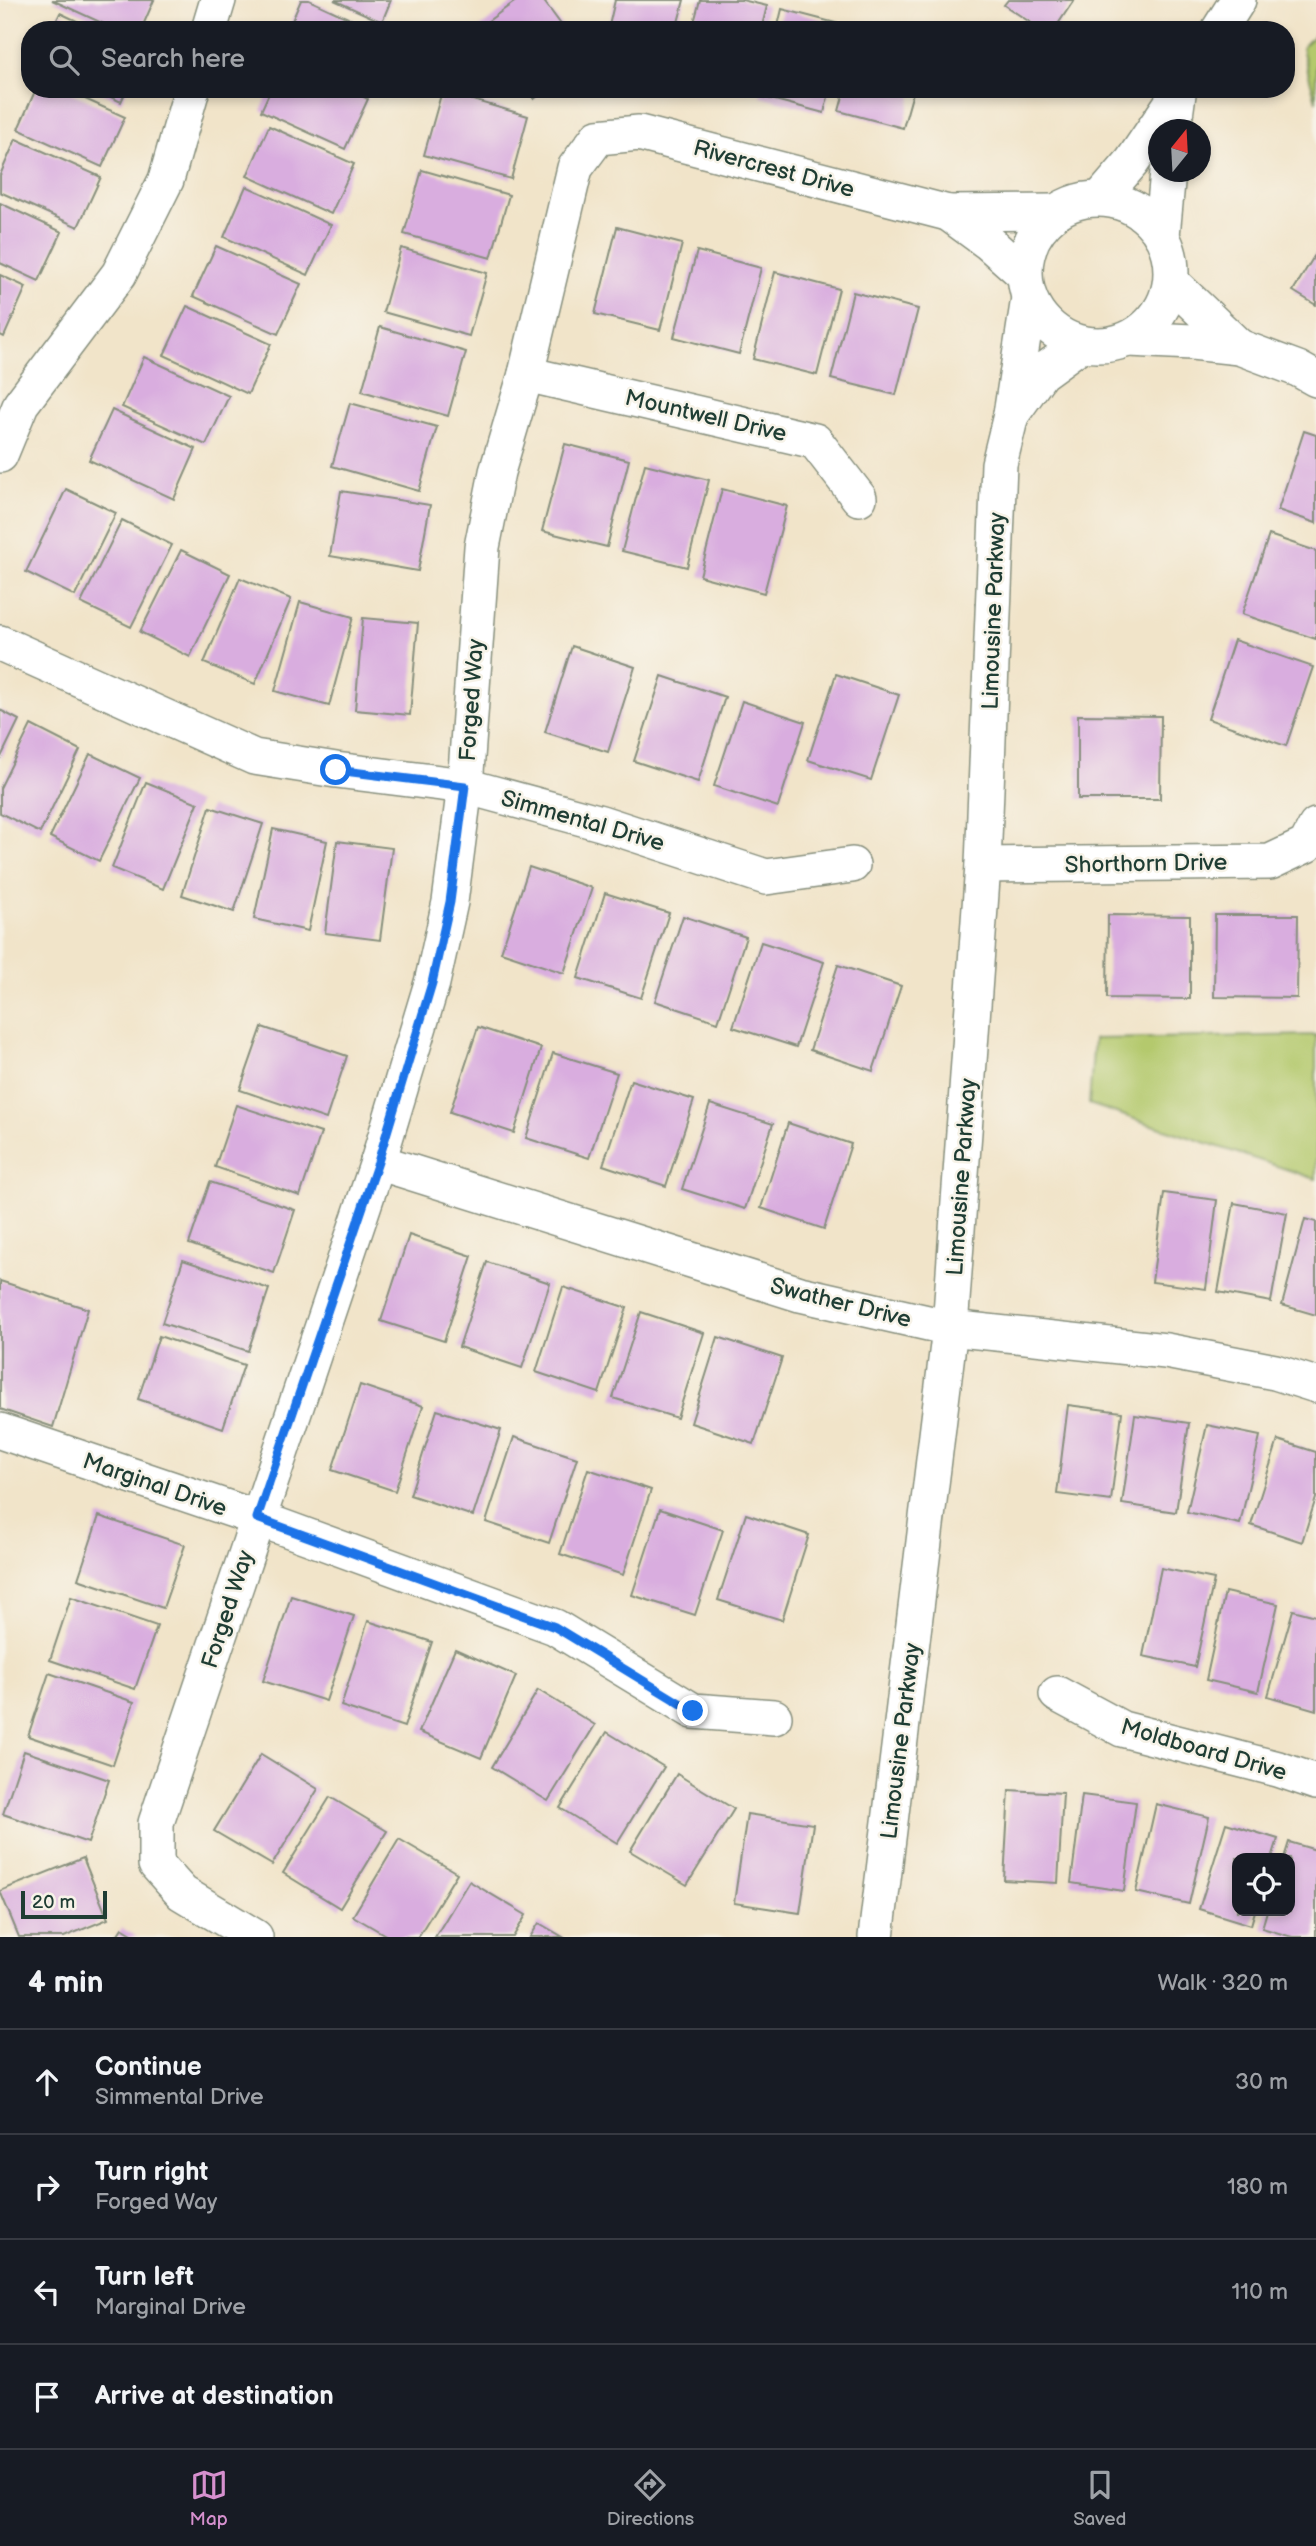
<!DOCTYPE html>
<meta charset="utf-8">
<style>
body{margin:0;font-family:"Balsamiq Sans",sans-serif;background:#242831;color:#f1f3f6}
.controls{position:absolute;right:21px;bottom:21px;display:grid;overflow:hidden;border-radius:14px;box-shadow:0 4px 10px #0003}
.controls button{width:63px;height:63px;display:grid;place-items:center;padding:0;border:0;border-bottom:2px solid #363941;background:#171b24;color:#f1f3f6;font:35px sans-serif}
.compass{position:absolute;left:1148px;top:119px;width:63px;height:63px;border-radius:50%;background:#171b24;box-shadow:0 4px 10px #0003;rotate:18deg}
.scale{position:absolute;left:21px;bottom:18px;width:86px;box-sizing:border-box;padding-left:7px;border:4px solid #1f3d34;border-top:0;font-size:19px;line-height:24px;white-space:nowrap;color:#1f3d34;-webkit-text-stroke:5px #f7f3e8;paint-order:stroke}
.stop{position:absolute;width:21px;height:21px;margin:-16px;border:5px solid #1a73e8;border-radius:50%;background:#fff}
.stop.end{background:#1a73e8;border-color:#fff;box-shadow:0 2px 7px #0008}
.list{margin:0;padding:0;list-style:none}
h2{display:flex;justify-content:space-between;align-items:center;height:91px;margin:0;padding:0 28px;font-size:30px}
h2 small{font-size:23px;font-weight:400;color:#9ea1a6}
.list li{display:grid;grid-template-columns:46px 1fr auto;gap:21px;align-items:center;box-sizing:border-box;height:105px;padding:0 28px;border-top:2px solid #363941}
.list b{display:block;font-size:26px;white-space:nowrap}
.list p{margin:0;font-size:23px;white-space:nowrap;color:#9ea1a6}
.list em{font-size:23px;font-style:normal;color:#9ea1a6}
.icon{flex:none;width:38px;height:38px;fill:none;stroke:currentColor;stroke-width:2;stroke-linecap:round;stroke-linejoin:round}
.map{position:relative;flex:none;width:1316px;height:1937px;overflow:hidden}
.search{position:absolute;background:#171b24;box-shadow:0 4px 10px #0003;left:21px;right:21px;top:21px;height:77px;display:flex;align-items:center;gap:18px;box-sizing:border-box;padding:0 24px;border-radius:28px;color:#9ea1a6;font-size:26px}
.sheet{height:511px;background:#171b24}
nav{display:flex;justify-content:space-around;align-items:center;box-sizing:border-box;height:98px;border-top:2px solid #363941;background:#171b24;font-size:19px;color:#9ea1a6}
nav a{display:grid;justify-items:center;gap:4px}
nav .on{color:#d690ce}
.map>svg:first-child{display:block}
.green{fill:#b4c96d;stroke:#6a8350;stroke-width:2}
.building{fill:#d9addf}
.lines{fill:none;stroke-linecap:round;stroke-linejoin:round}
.minor-casing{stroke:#88907e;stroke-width:38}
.minor{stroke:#fff;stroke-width:35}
.route{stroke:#1a73e8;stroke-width:9}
.labels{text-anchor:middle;stroke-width:5;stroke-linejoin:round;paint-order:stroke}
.street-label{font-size:23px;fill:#1f3d34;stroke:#f7f3e8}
</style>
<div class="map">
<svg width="1316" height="1937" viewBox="0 0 1316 1937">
<rect width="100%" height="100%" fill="#f7f3e8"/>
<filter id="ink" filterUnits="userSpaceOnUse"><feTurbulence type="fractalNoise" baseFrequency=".0143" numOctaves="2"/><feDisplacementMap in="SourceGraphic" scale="14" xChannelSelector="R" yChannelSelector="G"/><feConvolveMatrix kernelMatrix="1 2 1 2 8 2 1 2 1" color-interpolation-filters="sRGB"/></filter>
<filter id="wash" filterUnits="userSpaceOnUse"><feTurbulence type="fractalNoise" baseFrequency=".00686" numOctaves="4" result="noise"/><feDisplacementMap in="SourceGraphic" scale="28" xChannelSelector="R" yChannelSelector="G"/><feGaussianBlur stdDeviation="1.57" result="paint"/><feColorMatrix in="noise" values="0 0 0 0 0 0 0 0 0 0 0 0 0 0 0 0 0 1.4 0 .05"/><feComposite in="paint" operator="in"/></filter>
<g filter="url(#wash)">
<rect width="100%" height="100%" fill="#f1e4c9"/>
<g class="green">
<path d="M1316 33V102L1302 48Z"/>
<path d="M1316 1035V1179L1089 1104 1094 1039Z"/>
</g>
<g id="blocks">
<g class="building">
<path d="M52 0H154L141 30H117Z"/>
<path d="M301 0H309L374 30H288Z"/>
<path d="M334 0H391L382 22Z"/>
<path d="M517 0H543L565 30H482L480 27Z"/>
<path d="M615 0H684L676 30H608Z"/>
<path d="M700 0H742L767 6 761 30H692Z"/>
<path d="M1008 0H1074L1054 30H1042L1004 5Z"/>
<path d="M782 9 847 26 846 30H777Z"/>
<path d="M60 13 96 30H52Z"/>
<path d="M36 89H63L125 117 102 167 18 129Z"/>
<path d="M94 89H127L121 102Z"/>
<path d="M271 89H347L368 99 345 149 261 111Z"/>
<path d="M526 89H547L534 99Z"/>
<path d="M762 89H830L824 113 760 96Z"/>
<path d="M845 89H914L903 128 839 111Z"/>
<path d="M442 91 528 116 511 179 424 155Z"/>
<path d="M269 126 354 164 331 214 247 176Z"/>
<path d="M16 139 101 177 78 227 0 192V175Z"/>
<path d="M422 170 509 195 491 258 404 234Z"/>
<path d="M246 186 331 225 308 275 224 237Z"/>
<path d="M0 203 62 232 39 281 0 263Z"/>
<path d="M617 227 682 244 660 330 595 314Z"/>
<path d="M216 246 301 284 278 334 193 296Z"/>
<path d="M401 248 487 273 469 336 383 312Z"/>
<path d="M697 251 761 268 739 354 674 337Z"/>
<path d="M1316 253V305L1293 291Z"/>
<path d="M775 272 839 289 817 375 753 359Z"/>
<path d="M0 275 26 287 4 337 0 335Z"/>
<path d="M853 292 918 309 896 395 831 379Z"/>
<path d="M187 306 271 344 248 394 164 355Z"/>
<path d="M380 327 466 352 448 416 362 391Z"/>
<path d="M144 357 229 396 206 445 122 407Z"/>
<path d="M350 403 437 427 419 491 332 466Z"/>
<path d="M112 410 196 449 174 499 89 460Z"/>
<path d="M1304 431 1316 435V523L1278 510Z"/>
<path d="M565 444 629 460 607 547 542 531Z"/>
<path d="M645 464 709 480 687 567 622 551Z"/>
<path d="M66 489 116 513 75 596 26 572Z"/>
<path d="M722 489 787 506 764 593 700 576Z"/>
<path d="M341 491 430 505 418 571 330 556Z"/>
<path d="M122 520 172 545 131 627 81 603Z"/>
<path d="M1269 535 1316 551V639L1242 614Z"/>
<path d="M181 550 230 574 190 657 140 632Z"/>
<path d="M240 578 291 599 255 684 204 663Z"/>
<path d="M300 602 353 617 329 706 275 691Z"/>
<path d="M363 618 418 623 410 715 355 710Z"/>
<path d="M1234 640 1313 667 1286 746 1208 719Z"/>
<path d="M572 646 635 667 608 752 545 732Z"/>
<path d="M836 674 899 695 871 780 808 760Z"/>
<path d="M662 676 725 697 698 782 634 761Z"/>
<path d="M742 701 805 722 778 807 714 786Z"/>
<path d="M0 710 19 720 0 759Z"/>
<path d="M1078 715 1161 716 1160 799H1078Z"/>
<path d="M31 725 80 750 40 833 0 813V788Z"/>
<path d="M90 754 140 778 99 861 50 837Z"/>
<path d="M146 782 198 803 163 889 112 868Z"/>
<path d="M210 807 263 824 234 912 182 895Z"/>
<path d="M273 829 327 841 308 931 254 919Z"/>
<path d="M337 841 392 848 380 940 325 933Z"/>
<path d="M529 867 592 888 564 973 501 952Z"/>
<path d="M605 893 669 913 641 998 578 978Z"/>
<path d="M1108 915 1190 916V999L1107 998Z"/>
<path d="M1215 915H1298L1297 998 1214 997Z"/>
<path d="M683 916 746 937 718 1022 655 1001Z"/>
<path d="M761 942 824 962 796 1047 733 1027Z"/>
<path d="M838 965 901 986 873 1071 810 1050Z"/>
<path d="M262 1027 347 1056 326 1119 240 1090Z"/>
<path d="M478 1027 541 1048 514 1133 450 1112Z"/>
<path d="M553 1053 617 1073 589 1158 526 1138Z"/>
<path d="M631 1080 694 1100 666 1186 603 1165Z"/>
<path d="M710 1104 773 1124 745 1209 682 1189Z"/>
<path d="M236 1105 321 1133 300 1196 215 1167Z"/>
<path d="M788 1123 851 1144 824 1229 761 1208Z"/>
<path d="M210 1182 295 1210 274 1273 189 1244Z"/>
<path d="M1164 1193 1217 1200 1206 1289 1152 1282Z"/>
<path d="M1234 1203 1287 1213 1271 1302 1218 1292Z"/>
<path d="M1305 1219 1316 1222V1315L1282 1305Z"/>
<path d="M409 1235 472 1256 444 1341 381 1321Z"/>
<path d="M183 1260 269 1289 248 1351 162 1323Z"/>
<path d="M487 1262 550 1283 522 1368 459 1347Z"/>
<path d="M0 1281 88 1309 53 1427 0 1409Z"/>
<path d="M563 1287 627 1308 599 1393 536 1372Z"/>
<path d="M641 1312 704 1333 677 1418 613 1398Z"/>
<path d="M159 1336 244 1365 223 1428 138 1399Z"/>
<path d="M718 1337 782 1358 754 1444 691 1423Z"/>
<path d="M360 1385 423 1406 395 1491 332 1470Z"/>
<path d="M1068 1405 1122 1412 1111 1501 1057 1494Z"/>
<path d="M437 1410 501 1430 473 1516 410 1495Z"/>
<path d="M1135 1415 1189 1423 1176 1512 1122 1504Z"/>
<path d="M1207 1425 1260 1436 1240 1524 1187 1512Z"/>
<path d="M514 1437 577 1458 549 1543 486 1522Z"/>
<path d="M1278 1440 1316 1452V1498L1302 1542 1251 1525Z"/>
<path d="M588 1469 651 1490 623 1575 560 1554Z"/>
<path d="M660 1509 723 1530 695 1615 632 1595Z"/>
<path d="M746 1514 809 1535 782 1620 718 1600Z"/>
<path d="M99 1516 185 1545 163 1608 78 1579Z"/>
<path d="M1161 1568 1214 1579 1195 1667 1143 1656Z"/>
<path d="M1225 1592 1278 1604 1258 1692 1206 1680Z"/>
<path d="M291 1596 354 1616 326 1701 263 1681Z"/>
<path d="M71 1597 157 1626 135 1689 50 1660Z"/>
<path d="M1293 1610 1316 1616V1710L1268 1696Z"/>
<path d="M368 1621 432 1642 404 1727 341 1706Z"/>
<path d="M455 1649 516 1676 481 1758 419 1732Z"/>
<path d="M49 1673 134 1702 113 1765 28 1736Z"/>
<path d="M538 1690 595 1725 548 1801 492 1767Z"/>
<path d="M607 1732 664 1767 617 1843 560 1808Z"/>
<path d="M24 1751 109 1780 88 1843 3 1814Z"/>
<path d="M261 1754 318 1789 272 1865 214 1831Z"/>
<path d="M677 1774 734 1809 687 1885 630 1851Z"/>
<path d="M1009 1790 1063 1793 1058 1883 1004 1880Z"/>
<path d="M1082 1795 1136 1802 1124 1891 1071 1883Z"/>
<path d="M330 1797 387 1831 340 1908 283 1873Z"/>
<path d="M1156 1804 1209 1817 1189 1904 1136 1892Z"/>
<path d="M747 1814 813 1824 800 1913 734 1903Z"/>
<path d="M1226 1823 1278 1839 1272 1858H1237V1911H1255L1251 1925 1199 1909Z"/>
<path d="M399 1839 457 1873 418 1937H389L353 1916Z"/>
<path d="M1289 1842 1316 1850V1937H1292L1262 1928 1267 1911H1290V1858H1284Z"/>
<path d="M83 1858 108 1919 64 1937H19L0 1891Z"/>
<path d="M469 1881 526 1915 513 1937H435Z"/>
<path d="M539 1923 563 1937H530Z"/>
<path d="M122 1928 137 1937H116Z"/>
</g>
</g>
</g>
<g filter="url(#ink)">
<use href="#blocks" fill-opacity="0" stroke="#88907e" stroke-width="2"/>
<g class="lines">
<defs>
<g id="minor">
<path d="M209 30 218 0"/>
<path d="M1219 30 1238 0"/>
<path d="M1101 198 1132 162 1178 94 1173 130"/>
<circle cx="1098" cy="272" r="73"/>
<path d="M1162 235 1168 172"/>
<path d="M1024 274 989 243 948 213 1055 212"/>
<path d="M1029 298 1011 415 1041 373 1081 344"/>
<path d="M1129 339 1192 342 1239 347 1171 282"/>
<path d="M1239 347 1298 369 1316 379"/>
<path d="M526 374 815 441 859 498"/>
<path d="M0 455 21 404 119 274 166 180 192 89"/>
<path d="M0 643 254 757 336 770 465 786 601 823 766 877 852 865"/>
<path d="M983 865 1270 862 1306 845 1316 826"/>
<path d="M378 1162 800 1294 950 1328 1166 1351 1275 1372 1316 1385"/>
<path d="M0 1431 257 1518 555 1627 693 1711 774 1717"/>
<path d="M1057 1694 1122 1729 1278 1769 1316 1782"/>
<path d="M255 1937 182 1893 156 1864V1823L378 1162 432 983 450 902 465 786 482 547 497 472 526 374 575 168 598 137 639 133 948 213"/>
<path d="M876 1937 950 1328 983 865 999 464 1011 415"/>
</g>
</defs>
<use href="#minor" class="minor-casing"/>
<use href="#minor" class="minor"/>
</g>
</g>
<g class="lines" filter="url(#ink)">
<path class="route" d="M336 770 465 786 450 902 432 983 378 1162 257 1518 555 1627 693 1711"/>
</g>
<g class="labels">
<g class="street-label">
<text transform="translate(774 168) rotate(15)" y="8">Rivercrest Drive</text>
<text transform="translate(706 415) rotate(13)" y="8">Mountwell Drive</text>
<text transform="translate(993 611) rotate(-88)" y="8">Limousine Parkway</text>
<text transform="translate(471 700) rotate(-86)" y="8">Forged Way</text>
<text transform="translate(583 820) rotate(16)" y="8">Simmental Drive</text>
<text transform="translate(1146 863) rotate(-1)" y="8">Shorthorn Drive</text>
<text transform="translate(961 1177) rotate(-86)" y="8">Limousine Parkway</text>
<text transform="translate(841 1302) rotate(14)" y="8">Swather Drive</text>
<text transform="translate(155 1484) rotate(19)" y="8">Marginal Drive</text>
<text transform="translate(227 1609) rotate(-72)" y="8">Forged Way</text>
<text transform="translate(900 1741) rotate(-83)" y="8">Limousine Parkway</text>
<text transform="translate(1204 1749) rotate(16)" y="8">Moldboard Drive</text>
</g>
</g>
</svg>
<div class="controls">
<button><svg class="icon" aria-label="locate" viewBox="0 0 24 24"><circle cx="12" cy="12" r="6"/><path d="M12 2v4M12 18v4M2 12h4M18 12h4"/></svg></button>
</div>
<svg class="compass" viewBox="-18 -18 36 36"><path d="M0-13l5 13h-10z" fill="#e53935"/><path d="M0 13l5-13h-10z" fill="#9ea1a6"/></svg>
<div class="scale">20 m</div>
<div class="stop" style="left:336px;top:770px"></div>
<div class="stop end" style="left:693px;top:1711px"></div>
<div class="search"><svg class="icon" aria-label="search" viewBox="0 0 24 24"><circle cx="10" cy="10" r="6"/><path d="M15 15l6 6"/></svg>Search here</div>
</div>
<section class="sheet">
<h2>4 min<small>Walk · 320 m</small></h2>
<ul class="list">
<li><svg class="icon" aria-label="ahead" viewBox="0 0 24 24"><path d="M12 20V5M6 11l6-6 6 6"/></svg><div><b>Continue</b><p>Simmental Drive</p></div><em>30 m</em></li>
<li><svg class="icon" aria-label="right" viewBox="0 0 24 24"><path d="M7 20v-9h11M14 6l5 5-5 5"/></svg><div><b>Turn right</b><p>Forged Way</p></div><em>180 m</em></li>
<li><svg class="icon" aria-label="left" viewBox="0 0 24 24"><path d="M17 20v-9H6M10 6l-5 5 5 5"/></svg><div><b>Turn left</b><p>Marginal Drive</p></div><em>110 m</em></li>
<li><svg class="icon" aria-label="arrive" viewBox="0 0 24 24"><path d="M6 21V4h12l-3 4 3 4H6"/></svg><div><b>Arrive at destination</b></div></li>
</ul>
</section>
<nav>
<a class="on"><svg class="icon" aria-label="map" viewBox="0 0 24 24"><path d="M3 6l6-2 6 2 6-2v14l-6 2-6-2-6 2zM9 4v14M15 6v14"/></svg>Map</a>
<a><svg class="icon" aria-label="directions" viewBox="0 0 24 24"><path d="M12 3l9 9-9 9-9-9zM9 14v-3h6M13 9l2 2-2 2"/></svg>Directions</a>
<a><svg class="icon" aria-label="saved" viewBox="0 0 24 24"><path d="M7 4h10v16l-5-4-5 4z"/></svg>Saved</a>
</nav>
